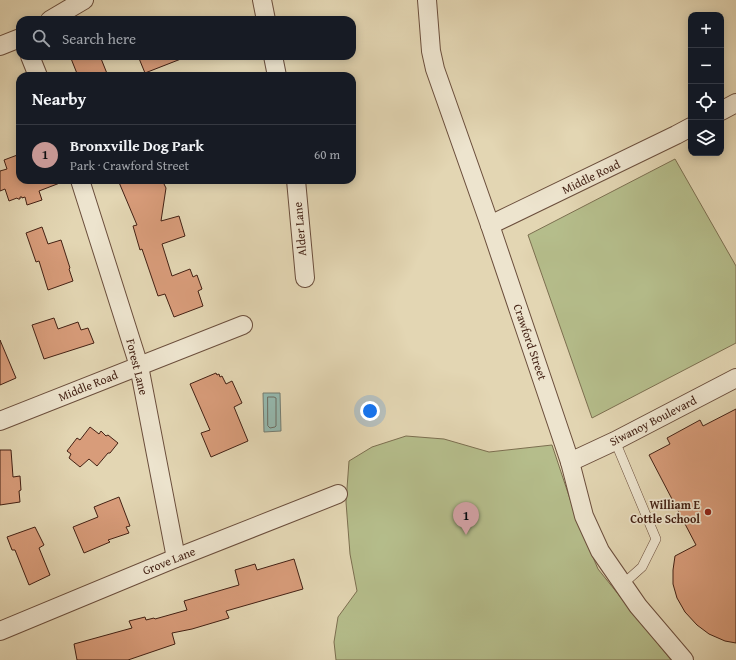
<!DOCTYPE html>
<meta charset="utf-8">
<style>
body{margin:0;font-family:"Gentium Book Plus",serif;background:#20242c;color:#f1f3f6}
.controls{position:absolute;right:12px;top:12px;display:grid;overflow:hidden;border-radius:8px;box-shadow:0 2px 10px #0003}
.controls button{width:36px;height:36px;display:grid;place-items:center;padding:0;border:0;border-bottom:1px solid #363941;background:#171b24;color:#f1f3f6;font:20px sans-serif}
.you{position:absolute;left:370px;top:411px;width:14px;height:14px;margin:-10px;border:3px solid #fff;border-radius:50%;background:#1a73e8;box-shadow:0 0 0 6px #1a73e833}
.badge{display:grid;place-items:center;width:26px;height:26px;border-radius:50%;background:#c59692;color:#111;font-size:13px;font-weight:700}
.pin{position:absolute;translate:-50% -33px;filter:drop-shadow(0 1px 2px #0008)}
.pin::after{content:'';position:absolute;top:21px;width:14px;height:12px;background:inherit;clip-path:polygon(0 0,100% 0,50% 100%)}
.list{margin:0;padding:0;list-style:none}
h2{display:flex;justify-content:space-between;align-items:center;height:52px;margin:0;padding:0 16px;font-size:17px}
h2 small{font-size:13px;font-weight:400;color:#9ea1a6}
.list li{display:grid;grid-template-columns:26px 1fr auto;gap:12px;align-items:center;box-sizing:border-box;height:60px;padding:0 16px;border-top:1px solid #363941}
.list b{display:block;font-size:15px;white-space:nowrap}
.list p{margin:0;font-size:13px;white-space:nowrap;color:#9ea1a6}
.list em{font-size:13px;font-style:normal;color:#9ea1a6}
.icon{flex:none;width:22px;height:22px;fill:none;stroke:currentColor;stroke-width:2;stroke-linecap:round;stroke-linejoin:round}
.map{position:relative;flex:none;width:736px;height:660px;overflow:hidden}
.search{position:absolute;background:#171b24;box-shadow:0 2px 10px #0003;left:16px;top:16px;width:340px;height:44px;display:flex;align-items:center;gap:10px;box-sizing:border-box;padding:0 14px;border-radius:12px;color:#9ea1a6;font-size:15px}
.panel{position:absolute;background:#171b24;box-shadow:0 2px 10px #0003;left:16px;top:72px;width:340px;height:112px;border-radius:12px}
.map>svg:first-child{display:block}
.green{fill:#b5bd8b;stroke:#7c6f50}
.water{fill:#95b9af;stroke:#747c71}
.lines{fill:none;stroke-linecap:round;stroke-linejoin:round}
.shore{stroke:#6c6d62;stroke-width:1}
.building{fill:#d89c7a;stroke:#432114}
.service-casing{stroke:#6b4e3c;stroke-width:10}
.minor-casing{stroke:#6b4e3c;stroke-width:20}
.service{stroke:#ede4ce;stroke-width:9}
.minor{stroke:#ede4ce;stroke-width:18}
.poi-dot{fill:#8f2418;stroke:#ede4ce;stroke-width:1.5}
.labels{text-anchor:middle;stroke-width:3.5;stroke-linejoin:round;paint-order:stroke}
.street-label{font-size:12px;fill:#432114;stroke:#ede4ce}
.poi-label{font-size:12px;font-weight:bold;fill:#432114;stroke:#ede4ce;text-anchor:end}
</style>
<div class="map">
<svg width="736" height="660" viewBox="0 0 736 660">
<rect width="100%" height="100%" fill="#e3d6b3"/>
<filter id="stains"><feTurbulence type="fractalNoise" baseFrequency=".005" numOctaves="4"/><feColorMatrix values="0 0 0 0 .2 0 0 0 0 .09 0 0 0 0 .02 0 0 0 .5 -.17"/></filter>
<radialGradient id="worn" r=".72"><stop offset=".6" stop-color="#630" stop-opacity="0"/><stop offset="1" stop-color="#630" stop-opacity=".3"/></radialGradient>
<g class="green">
<path d="M675 159 736 266V343L592 418 528 235Z"/>
<path d="M406 436 444 439 489 452 552 445 576 517 598 569 671 660H336L334 642 338 617 357 591 350 554 346 502 349 461 372 447Z"/>
</g>
<path class="water" d="M263 393H280L281 431 264 432Z"/>
<g class="lines">
<path class="shore" d="M268 397H274L276 398V426L275 427 270 428 268 426Z"/>
</g>
<g class="building">
<path d="M70 56H100L108 76H78Z"/>
<path d="M138 56H186V57L145 73Z"/>
<path d="M20 154V180H65V181L39 191 42 200 27 205 25 197 22 198V197H20V199H18L17 198 9 201 5 189 0 191V171L7 169 4 160Z"/>
<path d="M118 180H162L166 188 161 221 179 216 185 236 162 244 172 276 190 269 193 277 197 275 202 289 198 291 203 306 174 317 165 294 158 296 142 249 140 250 133 226 137 225Z"/>
<path d="M42 227 48 244 61 240 70 268 69 269 73 281 48 290 39 261 36 262 26 233Z"/>
<path d="M54 318 58 329 78 322 81 330 88 328 94 343 44 359 32 325Z"/>
<path d="M0 340 16 378 0 385Z"/>
<path d="M216 373 217 375 219 374 220 377 222 376 226 384 232 381 242 403 234 407 248 441 211 457 201 433 210 430 190 384Z"/>
<path d="M736 409V643L725 641 709 634 697 625 685 612 677 598 673 584V570L675 556 696 545 649 455 670 444 667 438 700 420 703 426Z"/>
<path d="M90 427 99 434 101 431 106 436 108 435 118 443 110 453H108L97 466 89 459 80 467 69 458 71 454 67 451 77 438 80 440Z"/>
<path d="M0 450H11L13 477 20 476 21 490 19 491 20 502 0 505Z"/>
<path d="M119 497 130 526 126 527 129 533 108 540 110 542 84 553 73 527 98 517 94 507Z"/>
<path d="M35 527 44 545 39 548 50 575 29 585 15 550H12L7 537Z"/>
<path d="M294 559 303 589 226 611 229 618 192 629 172 633 175 644 128 660H77L74 644 132 628 129 621 145 617 146 620 154 618 155 619 187 610 184 601 239 585 235 570 255 564 257 570Z"/>
</g>
<g class="lines">
<defs>
<path id="service" d="M615 441 656 539 642 567 623 584"/>
<g id="minor">
<path d="M262 0 266 20"/>
<path d="M427 0 431 51 435 69 490 225 564 444 570 462 584 516 600 551 638 606 684 660"/>
<path d="M50 20 84 0"/>
<path d="M0 46 20 38"/>
<path d="M30 56 38 76"/>
<path d="M273 56 277 76"/>
<path d="M721 111 736 103"/>
<path d="M80 180 139 366 176 558"/>
<path d="M296 180 305 278"/>
<path d="M490 225 676 135 691 127"/>
<path d="M0 421 243 325"/>
<path d="M570 462 615 441 736 378"/>
<path d="M0 631 176 558 338 494"/>
</g>
</defs>
<use href="#service" class="service-casing"/>
<use href="#minor" class="minor-casing"/>
<use href="#service" class="service"/>
<use href="#minor" class="minor"/>
</g>
<circle class="poi-dot" cx="708" cy="512" r="4"/>
<g class="labels">
<g class="street-label">
<text transform="translate(591 177) rotate(-26)" y="4">Middle Road</text>
<text transform="translate(300 229) rotate(-95)" y="4">Alder Lane</text>
<text transform="translate(530 342) rotate(71)" y="4">Crawford Street</text>
<text transform="translate(137 367) rotate(76)" y="4">Forest Lane</text>
<text transform="translate(88 386) rotate(-22)" y="4">Middle Road</text>
<text transform="translate(653 421) rotate(-27)" y="4">Siwanoy Boulevard</text>
<text transform="translate(169 561) rotate(-22)" y="4">Grove Lane</text>
</g>
<g class="poi-label">
<text x="700" y="509">William E<tspan x="700" dy="14">Cottle School</tspan></text>
</g>
</g>
<rect width="100%" height="100%" filter="url(#stains)"/>
<rect width="100%" height="100%" fill="url(#worn)"/>
</svg>
<div class="controls">
<button>+</button>
<button>−</button>
<button><svg class="icon" aria-label="locate" viewBox="0 0 24 24"><circle cx="12" cy="12" r="6"/><path d="M12 2v4M12 18v4M2 12h4M18 12h4"/></svg></button>
<button><svg class="icon" aria-label="layers" viewBox="0 0 24 24"><path d="M12 4l9 5-9 5-9-5zM3 14l9 5 9-5"/></svg></button>
</div>
<div class="you"></div>
<div class="pin badge" style="left:466px;top:535px">1</div>
<div class="search"><svg class="icon" aria-label="search" viewBox="0 0 24 24"><circle cx="10" cy="10" r="6"/><path d="M15 15l6 6"/></svg>Search here</div>
<section class="panel">
<h2>Nearby<small></small></h2>
<ul class="list">
<li><span class="badge">1</span><div><b>Bronxville Dog Park</b><p>Park · Crawford Street</p></div><em>60 m</em></li>
</ul>
</section>
</div>
